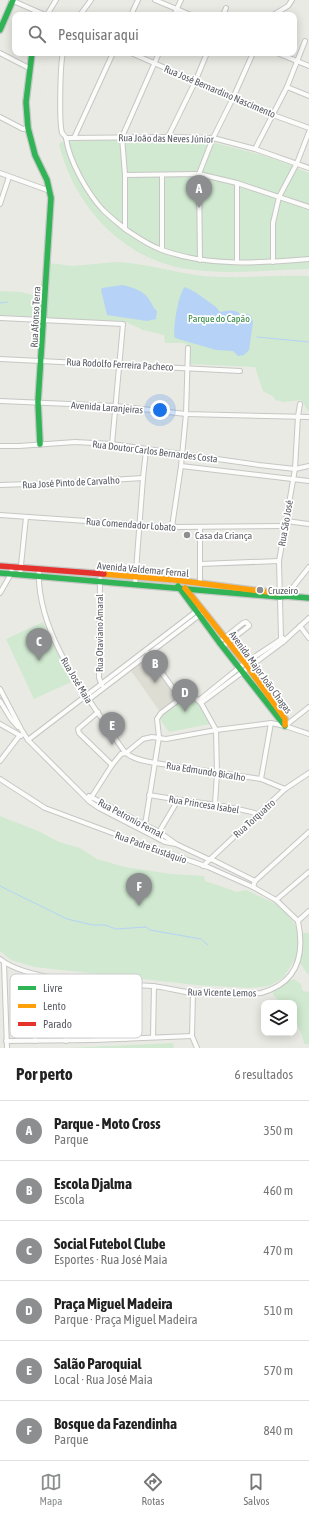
<!DOCTYPE html>
<html lang="pt">
<meta charset="utf-8">
<style>
body{margin:0;font-family:"Asap Condensed",sans-serif;background:#f6f6f6;color:#222}
.controls{position:absolute;right:12px;bottom:12px;display:grid;overflow:hidden;border-radius:8px;box-shadow:0 2px 10px #0003}
.controls button{width:36px;height:36px;display:grid;place-items:center;padding:0;border:0;border-bottom:1px solid #e0e0e0;background:#fff;color:#222;font:20px sans-serif}
.you{position:absolute;left:160px;top:410px;width:14px;height:14px;margin:-10px;border:3px solid #fff;border-radius:50%;background:#1a73e8;box-shadow:0 0 0 6px #1a73e833}
.badge{display:grid;place-items:center;width:26px;height:26px;border-radius:50%;background:#8c8e90;color:#fff;font-size:13px;font-weight:700}
.pin{position:absolute;translate:-50% -33px;filter:drop-shadow(0 1px 2px #0008)}
.pin::after{content:'';position:absolute;top:21px;width:14px;height:12px;background:inherit;clip-path:polygon(0 0,100% 0,50% 100%)}
.list{margin:0;padding:0;list-style:none}
h2{display:flex;justify-content:space-between;align-items:center;height:52px;margin:0;padding:0 16px;font-size:17px}
h2 small{font-size:13px;font-weight:400;color:#767676}
.list li{display:grid;grid-template-columns:26px 1fr auto;gap:12px;align-items:center;box-sizing:border-box;height:60px;padding:0 16px;border-top:1px solid #e0e0e0}
.list b{display:block;font-size:15px;white-space:nowrap}
.list p{margin:0;font-size:13px;white-space:nowrap;color:#767676}
.list em{font-size:13px;font-style:normal;color:#767676}
.icon{flex:none;width:22px;height:22px;fill:none;stroke:currentColor;stroke-width:2;stroke-linecap:round;stroke-linejoin:round}
.map{position:relative;flex:none;width:309px;height:1048px;overflow:hidden}
.search{position:absolute;background:#fff;box-shadow:0 2px 10px #0003;left:12px;right:12px;top:12px;height:44px;display:flex;align-items:center;gap:10px;box-sizing:border-box;padding:0 14px;border-radius:8px;color:#767676;font-size:15px}
.sheet{height:412px;background:#fff}
nav{display:flex;justify-content:space-around;align-items:center;box-sizing:border-box;height:56px;border-top:1px solid #e0e0e0;background:#fff;font-size:11px;color:#767676}
nav a{display:grid;justify-items:center;gap:2px}
nav .on{color:#8c8e90}
.map>svg:first-child{display:block}
.education{fill:#ddddd3}
.green{fill:#d0e9d0}
.water{fill:#b6d2f7}
.lines{fill:none;stroke-linecap:round;stroke-linejoin:round}
.stream{stroke:#b6d2f7;stroke-width:1}
.street-casing{stroke:#c6c6c5;stroke-width:6}
.fast-casing{stroke:#c6c7c6;stroke-width:8}
.slow-casing{stroke:#c6c7c6;stroke-width:8}
.jam-casing{stroke:#c6c7c6;stroke-width:8}
.street{stroke:#fcfcfb;stroke-width:4}
.fast{stroke:#30b455;stroke-width:5.5}
.slow{stroke:#ff9f0a;stroke-width:5.5}
.jam{stroke:#e5322d;stroke-width:5.5}
.rail{stroke:#e3e3e2;stroke-width:1;stroke-dasharray:1 5;stroke-linecap:butt}
.poi-dot{fill:#8c8e90;stroke:#fff;stroke-width:1.5}
.labels{text-anchor:middle;stroke-width:3.5;stroke-linejoin:round;paint-order:stroke}
.street-label{font-size:10px;fill:#595c63;stroke:#fff}
.park-label{font-size:10px;fill:#2e863e;stroke:#fff}
.poi-label{font-size:10px;fill:#595c63;stroke:#fff;text-anchor:start}
.key{fill:#fff;stroke:#cdced0;stroke-width:1}
.key-label{font-size:11px;fill:#595c63}
</style>
<div class="map">
<svg width="309" height="1048" viewBox="0 0 309 1048">
<rect width="100%" height="100%" fill="#eaeae4"/>
<path class="education" d="M148 654 180 698 161 713 129 668Z"/>
<g class="green">
<path d="M96 140 168 141 215 143 262 155 288 164 309 173V269C269 270 227 275 187 269 122 259 74 206 59 144L61 142Z"/>
<path d="M116 262C146 263 175 273 204 276 239 279 274 275 309 276V412L301 400 284 402 275 400 274 397 263 391 255 367 188 364 190 346 183 343H165L164 335 143 330 124 321 46 318 49 263 73 266Z"/>
<path d="M0 291 21 292 41 297 40 317 0 315Z"/>
<path d="M0 566 132 579 131 582 0 573Z"/>
<path d="M43 622 71 682 34 699 6 639Z"/>
<path d="M188 693 201 703 210 722V724L169 732 159 718V716Z"/>
<path d="M0 816 38 831 59 842 80 848 97 859 125 867 171 874 204 876 205 881 237 892 246 890 272 902 283 909 302 933H309V976L300 963 295 959 283 978 269 986 249 988 197 985 35 967 11 960 0 951Z"/>
<path d="M294 979 301 984 302 990 306 992 309 991V1044H304L302 1035 294 1018V1003H281L273 995V993C277 986 286 981 294 979Z"/>
<path d="M173 1043 174 1048H67Z"/>
</g>
<g class="water">
<path d="M122 285C132 287 145 291 150 301 153 305 153 308 157 311L156 319 147 321 107 315 101 290 102 288Z"/>
<path d="M185 287 195 292 216 307 220 312C228 311 235 308 241 315L248 314 251 316 253 322 249 350 244 355 238 356 233 351 216 350 175 338C172 330 179 291 185 287Z"/>
</g>
<g class="lines">
<g class="stream">
<path d="M0 303 8 302"/>
<path d="M257 337 309 342"/>
<path d="M0 886 67 919 93 925H105L116 929 146 927 150 930 201 939 208 945"/>
</g>
<defs>
<g id="street">
<path d="M11 0 45 15"/>
<path d="M155 0 191 15"/>
<path d="M47 15 56 0"/>
<path d="M80 15 91 0"/>
<path d="M131 15 138 0"/>
<path d="M174 15 181 0"/>
<path d="M223 15 226 8"/>
<path d="M273 15 288 6 292 0"/>
<path d="M0 53 29 68"/>
<path d="M63 53C60 64 59 123 62 133 63 134 66 137 66 138"/>
<path d="M131 53 273 115 309 128"/>
<path d="M159 53 122 137 125 175V229C137 237 148 245 162 250 208 267 261 263 309 259"/>
<path d="M277 53 309 66"/>
<path d="M287 87 309 96"/>
<path d="M0 117 23 129 28 128"/>
<path d="M168 137 195 82 207 53"/>
<path d="M66 138 168 137 213 138 255 149 309 168"/>
<path d="M66 138C69 161 88 194 103 210 110 217 118 223 125 229"/>
<path d="M74 138 113 53"/>
<path d="M255 149 287 87 305 41"/>
<path d="M0 173 50 191"/>
<path d="M125 175 199 174 237 183 309 207"/>
<path d="M237 183V262"/>
<path d="M0 204 9 177"/>
<path d="M162 250V175"/>
<path d="M200 260 199 174 213 138 233 98 253 53"/>
<path d="M273 262V223L279 197 297 163 309 132"/>
<path d="M0 318 123 324 112 444"/>
<path d="M0 359 240 371"/>
<path d="M0 401 116 406 186 414 309 417"/>
<path d="M0 446H19L75 442 112 444 259 465 295 469 309 466"/>
<path d="M181 466 309 481"/>
<path d="M0 485 61 483 143 478"/>
<path d="M0 515 172 527 285 526"/>
<path d="M286 521 309 524"/>
<path d="M172 527 181 466 186 414 188 348"/>
<path d="M200 564 279 561"/>
<path d="M39 569C36 624 75 681 105 723 111 731 120 747 126 753 134 760 146 761 155 763L261 779 285 789"/>
<path d="M20 575 26 517"/>
<path d="M100 579 99 678 102 685"/>
<path d="M135 584 143 478 146 450"/>
<path d="M200 584V527"/>
<path d="M0 593 11 574 12 567"/>
<path d="M286 596 309 567"/>
<path d="M300 626 309 638"/>
<path d="M283 642 281 638 279 561 295 469 298 416 300 404"/>
<path d="M223 646 249 626V625L246 622 243 623 223 639"/>
<path d="M147 652 180 698"/>
<path d="M0 689 21 729 28 740 89 801 99 808 165 842 176 844"/>
<path d="M88 700 201 614"/>
<path d="M199 700 245 663 283 638"/>
<path d="M0 701 11 719 18 727"/>
<path d="M201 703 283 642 309 618"/>
<path d="M98 712 78 729 79 733 112 765"/>
<path d="M0 724 21 736"/>
<path d="M285 726 309 707"/>
<path d="M28 740 198 610"/>
<path d="M0 761 20 735"/>
<path d="M0 779 45 808 131 840 208 867 253 887 276 900 298 921"/>
<path d="M261 779 271 723"/>
<path d="M149 795C186 802 222 803 258 814"/>
<path d="M89 796 159 832 176 844 208 859H211L255 881"/>
<path d="M89 801 112 765 121 754 126 753 143 739 152 737 166 739 216 730 271 723 285 726 309 734"/>
<path d="M145 825 159 737 157 719 161 713 189 692 201 703 216 730 217 773 215 804"/>
<path d="M159 832 178 800"/>
<path d="M203 866 285 789 309 773"/>
<path d="M253 887 255 881 309 832"/>
<path d="M276 900 309 872"/>
<path d="M298 921 309 911"/>
<path d="M0 959C30 983 112 983 152 986 166 987 180 992 194 993 216 995 239 994 261 993 298 983 305 955 298 921"/>
<path d="M4 963 7 1048"/>
<path d="M35 974V1041"/>
<path d="M64 978 66 1041"/>
<path d="M94 982 95 1040"/>
<path d="M123 984 125 1039"/>
<path d="M193 993 192 1036 197 1048"/>
<path d="M153 1037 154 986"/>
<path d="M6 1041 95 1040 192 1036"/>
</g>
<g id="fast">
<path d="M0 30 13 0"/>
<path d="M32 53 26 102 28 128 35 155 47 180 51 198 38 402 40 444"/>
<path d="M0 573 280 597 286 596 309 598"/>
<path d="M178 586 219 642 285 726"/>
</g>
<g id="slow">
<path d="M104 574 175 580 276 593"/>
<path d="M185 588 245 663 285 719V725"/>
</g>
<path id="jam" d="M0 566 104 574"/>
</defs>
<use href="#street" class="street-casing"/>
<use href="#fast" class="fast-casing"/>
<use href="#slow" class="slow-casing"/>
<use href="#jam" class="jam-casing"/>
<use href="#street" class="street"/>
<use href="#fast" class="fast"/>
<use href="#slow" class="slow"/>
<use href="#jam" class="jam"/>
<g class="rail">
<path d="M59 15 67 0"/>
<path d="M47 53C30 118 56 194 109 236 129 252 154 263 179 270 216 280 270 275 309 275"/>
</g>
</g>
<g class="poi-dot">
<circle cx="187" cy="535" r="4"/>
<circle cx="260" cy="590" r="4"/>
</g>
<g class="labels">
<g class="street-label">
<text transform="translate(220 91) rotate(23)" y="4">Rua José Bernardino Nascimento</text>
<text transform="translate(166 138) rotate(1)" y="4">Rua João das Neves Júnior</text>
<text transform="translate(35 317) rotate(-87)" y="4">Rua Afonso Terra</text>
<text transform="translate(120 364) rotate(3)" y="4">Rua Rodolfo Ferreira Pacheco</text>
<text transform="translate(107 407) rotate(4)" y="4">Avenida Laranjeiras</text>
<text transform="translate(155 451) rotate(7)" y="4">Rua Doutor Carlos Bernardes Costa</text>
<text transform="translate(71 482) rotate(-3)" y="4">Rua José Pinto de Carvalho</text>
<text transform="translate(285 523) rotate(-80)" y="4">Rua São José</text>
<text transform="translate(131 524) rotate(4)" y="4">Rua Comendador Lobato</text>
<text transform="translate(143 569) rotate(5)" y="4">Avenida Valdemar Fernal</text>
<text transform="translate(99 633) rotate(-90)" y="4">Rua Otaviano Amaral</text>
<text transform="translate(261 672) rotate(54)" y="4">Avenida Major João Chagas</text>
<text transform="translate(77 680) rotate(59)" y="4">Rua José Maia</text>
<text transform="translate(206 771) rotate(9)" y="4">Rua Edmundo Bicalho</text>
<text transform="translate(204 804) rotate(9)" y="4">Rua Princesa Isabel</text>
<text transform="translate(131 818) rotate(28)" y="4">Rua Petronio Fernal</text>
<text transform="translate(254 818) rotate(-42)" y="4">Rua Torquatro</text>
<text transform="translate(151 847) rotate(20)" y="4">Rua Padre Eustáquio</text>
<text transform="translate(222 992) rotate(1)" y="4">Rua Vicente Lemos</text>
</g>
<g class="park-label">
<text x="219" y="322">Parque do Capão</text>
</g>
<g class="poi-label">
<text x="195" y="539">Casa da Criança</text>
<text x="268" y="594">Cruzeiro</text>
</g>
</g>
<rect x="10" y="974" width="132" height="64" rx="6" class="key"/>
<rect x="18" y="986" width="18" height="4" fill="#30b455"/>
<rect x="18" y="1004" width="18" height="4" fill="#ff9f0a"/>
<rect x="18" y="1022" width="18" height="4" fill="#e5322d"/>
<g class="key-label">
<text x="43" y="992">Livre</text>
<text x="43" y="1010">Lento</text>
<text x="43" y="1028">Parado</text>
</g>
</svg>
<div class="controls">
<button><svg class="icon" aria-label="layers" viewBox="0 0 24 24"><path d="M12 4l9 5-9 5-9-5zM3 14l9 5 9-5"/></svg></button>
</div>
<div class="you"></div>
<div class="pin badge" style="left:199px;top:208px">A</div>
<div class="pin badge" style="left:155px;top:683px">B</div>
<div class="pin badge" style="left:39px;top:661px">C</div>
<div class="pin badge" style="left:185px;top:712px">D</div>
<div class="pin badge" style="left:112px;top:745px">E</div>
<div class="pin badge" style="left:139px;top:906px">F</div>
<div class="search"><svg class="icon" aria-label="search" viewBox="0 0 24 24"><circle cx="10" cy="10" r="6"/><path d="M15 15l6 6"/></svg>Pesquisar aqui</div>
</div>
<section class="sheet">
<h2>Por perto<small>6 resultados</small></h2>
<ul class="list">
<li><span class="badge">A</span><div><b>Parque - Moto Cross</b><p>Parque</p></div><em>350 m</em></li>
<li><span class="badge">B</span><div><b>Escola Djalma</b><p>Escola</p></div><em>460 m</em></li>
<li><span class="badge">C</span><div><b>Social Futebol Clube</b><p>Esportes · Rua José Maia</p></div><em>470 m</em></li>
<li><span class="badge">D</span><div><b>Praça Miguel Madeira</b><p>Parque · Praça Miguel Madeira</p></div><em>510 m</em></li>
<li><span class="badge">E</span><div><b>Salão Paroquial</b><p>Local · Rua José Maia</p></div><em>570 m</em></li>
<li><span class="badge">F</span><div><b>Bosque da Fazendinha</b><p>Parque</p></div><em>840 m</em></li>
</ul>
</section>
<nav>
<a class="on"><svg class="icon" aria-label="map" viewBox="0 0 24 24"><path d="M3 6l6-2 6 2 6-2v14l-6 2-6-2-6 2zM9 4v14M15 6v14"/></svg>Mapa</a>
<a><svg class="icon" aria-label="directions" viewBox="0 0 24 24"><path d="M12 3l9 9-9 9-9-9zM9 14v-3h6M13 9l2 2-2 2"/></svg>Rotas</a>
<a><svg class="icon" aria-label="saved" viewBox="0 0 24 24"><path d="M7 4h10v16l-5-4-5 4z"/></svg>Salvos</a>
</nav>
